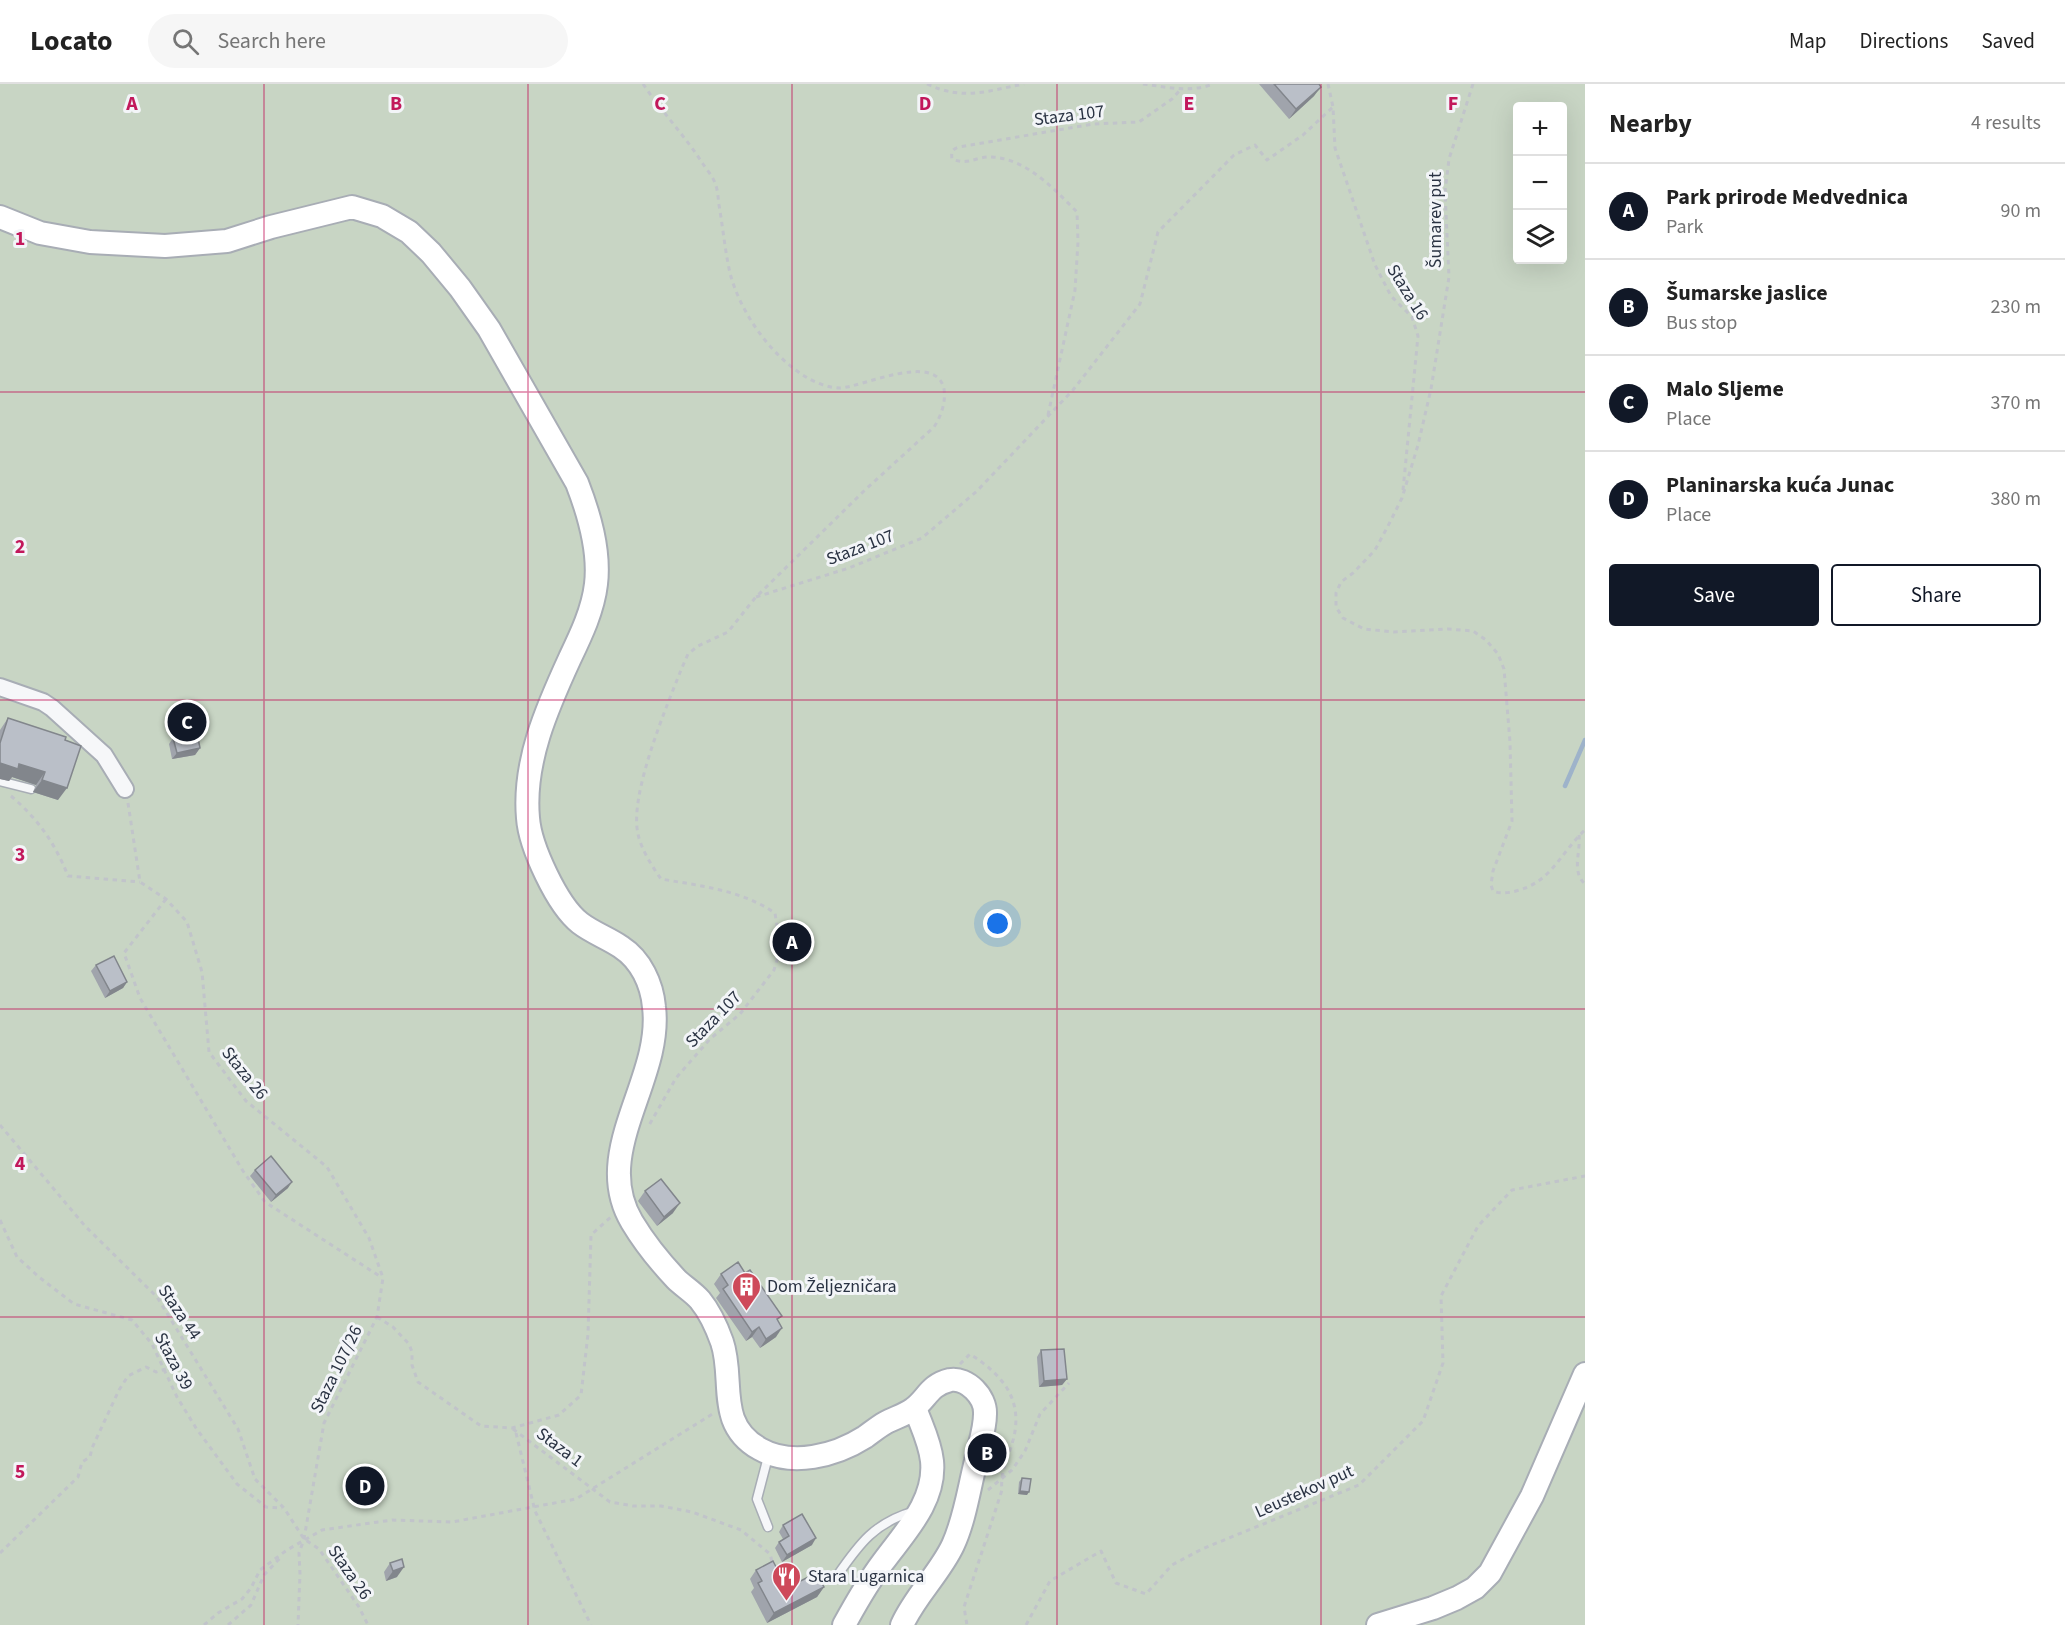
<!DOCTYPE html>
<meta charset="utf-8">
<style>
body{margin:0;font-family:"Source Sans 3",sans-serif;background:#f6f6f6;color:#222}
.controls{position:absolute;right:18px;top:18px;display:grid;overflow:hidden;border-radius:6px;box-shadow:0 6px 24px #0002}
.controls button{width:54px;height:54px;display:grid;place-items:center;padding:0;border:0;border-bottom:2px solid #e0e0e0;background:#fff;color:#222;font:30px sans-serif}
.you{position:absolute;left:998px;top:840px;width:21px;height:21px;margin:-15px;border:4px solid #fff;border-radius:50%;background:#1a73e8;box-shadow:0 0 0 9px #1a73e833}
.badge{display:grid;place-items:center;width:39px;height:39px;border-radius:50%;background:#111827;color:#fff;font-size:20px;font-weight:700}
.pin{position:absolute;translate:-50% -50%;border:3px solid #fff;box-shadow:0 2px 6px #0006}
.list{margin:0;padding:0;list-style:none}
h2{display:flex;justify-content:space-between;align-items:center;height:78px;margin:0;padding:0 24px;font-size:26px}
h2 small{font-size:20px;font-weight:400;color:#767676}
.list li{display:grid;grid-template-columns:39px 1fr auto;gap:18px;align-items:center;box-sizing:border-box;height:96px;padding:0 24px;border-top:2px solid #e0e0e0}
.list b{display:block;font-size:22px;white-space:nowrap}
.list p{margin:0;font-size:20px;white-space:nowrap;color:#767676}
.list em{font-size:20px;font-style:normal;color:#767676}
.actions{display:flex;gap:12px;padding:18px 24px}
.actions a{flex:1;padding:14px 0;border:2px solid #111827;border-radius:6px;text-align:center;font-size:21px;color:#111827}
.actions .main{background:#111827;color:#fff}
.icon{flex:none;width:33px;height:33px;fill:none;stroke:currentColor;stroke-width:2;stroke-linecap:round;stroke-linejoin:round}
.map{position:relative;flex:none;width:1585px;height:1541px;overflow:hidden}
header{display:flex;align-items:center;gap:36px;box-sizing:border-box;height:84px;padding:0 30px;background:#fff;border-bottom:2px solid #e0e0e0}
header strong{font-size:28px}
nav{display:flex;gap:33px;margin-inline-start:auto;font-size:21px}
.search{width:420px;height:54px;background:#f6f6f6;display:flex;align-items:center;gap:15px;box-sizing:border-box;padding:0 21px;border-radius:33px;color:#767676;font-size:22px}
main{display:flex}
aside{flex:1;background:#fff}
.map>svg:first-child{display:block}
.green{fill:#c8d5c4;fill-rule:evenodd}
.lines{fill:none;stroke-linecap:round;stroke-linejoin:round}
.stream{stroke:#9eb3ca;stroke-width:4.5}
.service-casing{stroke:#a8adb5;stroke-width:11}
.minor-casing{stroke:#a8adb5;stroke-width:20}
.secondary-casing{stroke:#a8adb5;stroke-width:26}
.path{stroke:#c1c4ca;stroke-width:3;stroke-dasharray:4.5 4.5;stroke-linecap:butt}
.service{stroke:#f6f7f9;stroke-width:8}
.minor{stroke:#f6f7f9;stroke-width:16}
.secondary{stroke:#fff;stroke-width:22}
.wall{fill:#a0a4ac}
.shaded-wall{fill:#82868c}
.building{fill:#babfc8;stroke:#82868c;stroke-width:1.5}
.grid{fill:none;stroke:#c2185b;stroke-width:1.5;stroke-opacity:0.55}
.labels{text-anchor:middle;stroke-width:6;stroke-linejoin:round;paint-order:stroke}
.street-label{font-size:18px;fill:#2a3343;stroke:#f3f5f8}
.poi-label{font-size:18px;fill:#2a3343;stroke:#f3f5f8;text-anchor:start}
.grid-label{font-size:20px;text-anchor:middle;font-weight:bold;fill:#c2185b;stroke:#f3f5f8;stroke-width:6;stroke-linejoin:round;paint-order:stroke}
</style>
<header>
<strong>Locato</strong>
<div class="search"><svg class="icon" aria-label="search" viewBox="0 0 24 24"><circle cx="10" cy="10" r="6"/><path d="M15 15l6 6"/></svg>Search here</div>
<nav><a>Map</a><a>Directions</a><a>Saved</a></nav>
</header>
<main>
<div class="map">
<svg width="1585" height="1541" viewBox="0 0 1585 1541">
<rect width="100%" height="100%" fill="#e3e6eb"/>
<path class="green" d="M0 0H1585V1541H0ZM1518 22H1562V176H1518Z"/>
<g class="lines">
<path class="stream" d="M1565 702 1585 656"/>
<defs>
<g id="service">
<path d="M0 697 31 705"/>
<path d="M768 1443 757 1415 769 1369"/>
<path d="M837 1492C859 1460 875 1438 915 1427"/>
</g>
<path id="minor" d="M0 603 43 618 52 624 104 671 125 705"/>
<g id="secondary">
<path d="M0 133 40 149 90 158 165 162 227 157 271 143 352 123 382 132 409 148 431 169 460 204 489 245 577 399C589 430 600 466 596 500 593 526 581 551 570 574 547 624 523 678 528 734 530 762 557 821 580 839 593 849 608 854 621 863 641 876 652 900 654 923 663 996 590 1068 632 1138 644 1158 660 1178 676 1195 683 1202 693 1208 700 1216 709 1227 717 1244 722 1258 735 1296 715 1340 760 1365 792 1383 835 1372 865 1353 872 1348 878 1343 885 1339 894 1334 905 1331 913 1325 927 1315 929 1301 950 1296 967 1293 986 1313 985 1330 985 1346 979 1361 976 1377 969 1404 965 1435 953 1461 940 1489 915 1512 902 1541"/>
<path d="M844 1541C856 1519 868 1498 883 1478 905 1448 936 1417 932 1377 930 1358 921 1341 915 1324"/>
<path d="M1378 1541 1433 1524 1457 1514 1475 1504 1490 1489 1532 1412 1585 1290"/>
</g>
</defs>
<use href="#service" class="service-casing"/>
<use href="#minor" class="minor-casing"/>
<use href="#secondary" class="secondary-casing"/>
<g class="path">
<path d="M643 0C662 28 685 52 703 80 707 86 713 93 715 99 718 106 718 114 719 121 723 144 725 167 730 189 740 228 771 272 806 293 816 299 829 304 840 304 863 303 936 267 944 305 946 319 941 332 934 343L865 406 755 514 728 548 698 562 688 570 681 586C666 624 629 711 638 750 641 765 652 782 661 795 701 802 741 806 775 829L779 855 778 873 774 886 740 930 710 955 676 994 648 1043"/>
<path d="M927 0C964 17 986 7 1024 0"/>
<path d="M1143 0C1167 3 1190 9 1213 0"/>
<path d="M1328 0 1333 23 1335 64 1375 181 1391 212 1412 233 1418 252 1403 406"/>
<path d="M1473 0 1449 75 1445 108 1449 193 1431 305 1418 361 1402 414 1388 442 1375 466 1353 489 1341 498 1336 509V523L1343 534 1364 545 1394 548 1448 545 1473 547 1486 556 1498 570 1504 585 1510 658 1512 737 1493 787 1491 801 1493 807C1500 810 1509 809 1516 807 1552 798 1560 769 1585 746"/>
<path d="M1048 331 1075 206 1078 158 1077 128C1054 105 1027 75 992 73 976 72 969 82 952 75 951 68 952 65 959 63L1093 40 1139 38 1172 15 1181 5"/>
<path d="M756 513 849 484 922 454 977 407 1073 306 1140 220 1158 148 1234 71 1255 61 1267 76 1303 51 1333 23"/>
<path d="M11 712C38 735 55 759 68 792L140 798"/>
<path d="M128 719 140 798 166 815 187 838 202 888 209 968 246 1017 327 1083 369 1154 383 1194 377 1233 324 1339 304 1455 299 1469 300 1490 298 1541"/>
<path d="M1579 751C1581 768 1571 787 1585 800"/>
<path d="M166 815 124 869 140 914 243 1087 265 1118 381 1193"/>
<path d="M0 1041 85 1142 157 1213 238 1345 255 1395 284 1424 304 1455 319 1465 359 1523 368 1541"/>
<path d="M0 1136 17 1173 39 1193 74 1220 132 1236 152 1260 177 1313 196 1344 237 1400 266 1423 282 1424"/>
<path d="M377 1233 393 1243 409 1260 412 1268V1281L418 1298 481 1342 512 1344 559 1331 581 1311 588 1250 591 1151 612 1132"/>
<path d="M960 1280 970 1270C1004 1292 1025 1317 1012 1360 1007 1375 1000 1390 1002 1406L964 1523 967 1541"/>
<path d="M513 1345 610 1418 633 1422H661L692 1428 741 1446 770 1470 773 1481"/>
<path d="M516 1349 535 1427 591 1541"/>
<path d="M988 1406 1012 1386 1025 1367 1040 1330 1069 1299"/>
<path d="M0 1469 78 1393 82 1378 90 1373 92 1364 119 1306 128 1292 146 1283 156 1288 166 1285"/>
<path d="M204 1541 218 1529 242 1515 251 1504 260 1486 287 1466 322 1446 392 1436 452 1438 576 1415 714 1329"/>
<path d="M228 1541 251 1521 264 1491 282 1472"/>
<path d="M1026 1541 1050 1497 1101 1467 1116 1499 1146 1510 1172 1481 1202 1465 1359 1401 1423 1337 1443 1279 1441 1212 1478 1142 1512 1106 1585 1092"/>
</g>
<use href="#service" class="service"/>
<use href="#minor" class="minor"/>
<use href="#secondary" class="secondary"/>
</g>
<g class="wall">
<path d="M1259 0H1319L1314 12 1289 35Z"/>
<path d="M187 623 193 645 187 647 179 642 178 637Z"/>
<path d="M8 634 65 656 58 716 33 708 36 701 12 693 9 697 0 695V646Z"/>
<path d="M173 654 200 664 195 671 172 675 169 660Z"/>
<path d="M96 881 127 898 123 904 105 914 91 887Z"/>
<path d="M255 1086 288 1104 271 1118 250 1092Z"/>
<path d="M645 1107 673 1129 657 1142 638 1117Z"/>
<path d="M745 1189 778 1237 776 1253 760 1264 752 1253 746 1257 716 1214 720 1209 714 1200 721 1190Z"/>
<path d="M1041 1266 1067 1295 1062 1301 1039 1303 1037 1273Z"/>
<path d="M359 1387 377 1410 354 1409V1394Z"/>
<path d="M1022 1394 1027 1411 1018 1410 1019 1398Z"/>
<path d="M783 1441 812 1461 782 1478 775 1464 779 1458 783 1455 779 1448Z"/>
<path d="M390 1479 397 1493 386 1497 384 1488Z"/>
<path d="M756 1486 787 1504 824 1503 817 1513 767 1539 751 1508 754 1504 750 1495Z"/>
</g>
<g class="shaded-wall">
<path d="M1321 3 1314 12 1289 35 1296 25Z"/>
<path d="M198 638 193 645 187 647 192 640Z"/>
<path d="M200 664 195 671 172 675 177 669Z"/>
<path d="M0 679 19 680 45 688 36 701 12 693 9 697 0 695Z"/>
<path d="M42 696 67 704 58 716 33 708Z"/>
<path d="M127 898 123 904 105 914 110 907Z"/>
<path d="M292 1098 288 1104 271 1118 276 1111Z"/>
<path d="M680 1119 673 1129 657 1142 664 1133Z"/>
<path d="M759 1243 752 1253 746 1257 752 1248Z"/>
<path d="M782 1244 776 1253 760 1264 766 1255Z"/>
<path d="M1067 1295 1062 1301 1039 1303 1044 1297Z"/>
<path d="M358 1403H381L377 1410 354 1409Z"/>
<path d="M1020 1407 1029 1408 1027 1411 1018 1410Z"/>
<path d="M816 1454 812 1461 782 1478 787 1471Z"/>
<path d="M404 1483 397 1493 386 1497 393 1487Z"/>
<path d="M824 1503 817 1513 767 1539 774 1529Z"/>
</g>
<g class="building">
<path d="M1274 0H1319L1321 3 1296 25Z"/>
<circle cx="192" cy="631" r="9"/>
<path d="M8 634 66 653 65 656 81 662 67 704 42 696 45 688 19 680 18 685 0 679V659Z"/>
<path d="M197 649 200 664 177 669 173 654Z"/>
<path d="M114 872 127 898 110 907 96 881Z"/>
<path d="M271 1072 292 1098 276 1111 255 1086Z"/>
<path d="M661 1095 680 1119 664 1133 645 1107Z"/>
<path d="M738 1178 745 1189 750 1186 782 1232 777 1235 782 1244 766 1255 759 1243 752 1248 723 1205 728 1201 721 1190Z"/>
<path d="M1064 1265 1067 1295 1044 1297 1041 1266Z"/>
<path d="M359 1387 381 1388V1403H358Z"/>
<path d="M1022 1394 1031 1395 1029 1408 1020 1407Z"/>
<path d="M802 1430 816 1454 787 1471 779 1458 789 1452 783 1441Z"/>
<path d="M402 1475 404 1483 393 1487 390 1479Z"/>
<path d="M773 1477 787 1504 816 1489 824 1503 774 1529 758 1499 762 1497 756 1486Z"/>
</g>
<path class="grid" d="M264 0V1541M528 0V1541M792 0V1541M1057 0V1541M1321 0V1541M0 308H1585M0 616H1585M0 925H1585M0 1233H1585"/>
<defs>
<symbol id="building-pin" viewBox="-11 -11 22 30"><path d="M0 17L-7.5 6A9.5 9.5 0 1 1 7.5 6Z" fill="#ce495a" stroke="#f3f5f8"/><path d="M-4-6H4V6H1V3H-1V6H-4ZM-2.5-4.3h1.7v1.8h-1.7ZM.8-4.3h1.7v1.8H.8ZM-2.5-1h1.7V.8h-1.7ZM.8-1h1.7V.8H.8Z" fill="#fff"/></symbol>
<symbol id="restaurant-pin" viewBox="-11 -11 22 30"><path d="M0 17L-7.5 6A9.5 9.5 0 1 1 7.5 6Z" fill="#ce495a" stroke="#f3f5f8"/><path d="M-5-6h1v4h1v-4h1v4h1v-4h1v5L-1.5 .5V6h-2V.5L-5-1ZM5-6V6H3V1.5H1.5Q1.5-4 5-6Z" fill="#fff"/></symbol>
</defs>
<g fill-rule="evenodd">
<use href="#building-pin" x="730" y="1186" width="33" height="45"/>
<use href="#restaurant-pin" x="770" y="1476" width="33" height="45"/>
</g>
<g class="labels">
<g class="street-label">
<text transform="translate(1069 31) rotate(-7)" y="6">Staza 107</text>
<text transform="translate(1435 136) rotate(-90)" y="6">Šumarev put</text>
<text transform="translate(1408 208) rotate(58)" y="6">Staza 16</text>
<text transform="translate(860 463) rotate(-21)" y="6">Staza 107</text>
<text transform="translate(713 935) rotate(-46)" y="6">Staza 107</text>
<text transform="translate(245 989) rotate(51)" y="6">Staza 26</text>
<text transform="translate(180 1228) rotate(56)" y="6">Staza 44</text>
<text transform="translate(174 1277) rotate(62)" y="6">Staza 39</text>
<text transform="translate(336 1285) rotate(-64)" y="6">Staza 107/26</text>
<text transform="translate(560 1363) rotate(37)" y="6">Staza 1</text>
<text transform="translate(1304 1407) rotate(-24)" y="6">Leustekov put</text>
<text transform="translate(350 1488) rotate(55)" y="6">Staza 26</text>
</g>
<g class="poi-label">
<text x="767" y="1208">Dom Željezničara</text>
<text x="808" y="1498">Stara Lugarnica</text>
</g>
</g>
<g class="grid-label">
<text x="132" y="26">A</text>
<text x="396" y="26">B</text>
<text x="660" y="26">C</text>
<text x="925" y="26">D</text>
<text x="1189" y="26">E</text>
<text x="1453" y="26">F</text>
<text x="20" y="161">1</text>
<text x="20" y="469">2</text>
<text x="20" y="777">3</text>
<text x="20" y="1086">4</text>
<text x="20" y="1394">5</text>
</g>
</svg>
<div class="controls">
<button>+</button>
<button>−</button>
<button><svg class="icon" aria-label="layers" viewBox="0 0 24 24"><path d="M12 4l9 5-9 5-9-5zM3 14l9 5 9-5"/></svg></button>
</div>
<div class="you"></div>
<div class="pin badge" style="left:792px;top:858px">A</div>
<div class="pin badge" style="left:987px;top:1369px">B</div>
<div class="pin badge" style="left:187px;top:638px">C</div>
<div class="pin badge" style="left:365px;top:1402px">D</div>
</div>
<aside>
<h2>Nearby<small>4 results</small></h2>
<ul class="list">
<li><span class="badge">A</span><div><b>Park prirode Medvednica</b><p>Park</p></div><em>90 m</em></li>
<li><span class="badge">B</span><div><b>Šumarske jaslice</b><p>Bus stop</p></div><em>230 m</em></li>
<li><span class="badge">C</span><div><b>Malo Sljeme</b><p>Place</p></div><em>370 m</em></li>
<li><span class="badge">D</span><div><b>Planinarska kuća Junac</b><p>Place</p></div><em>380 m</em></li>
</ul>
<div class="actions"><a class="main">Save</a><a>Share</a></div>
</aside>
</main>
